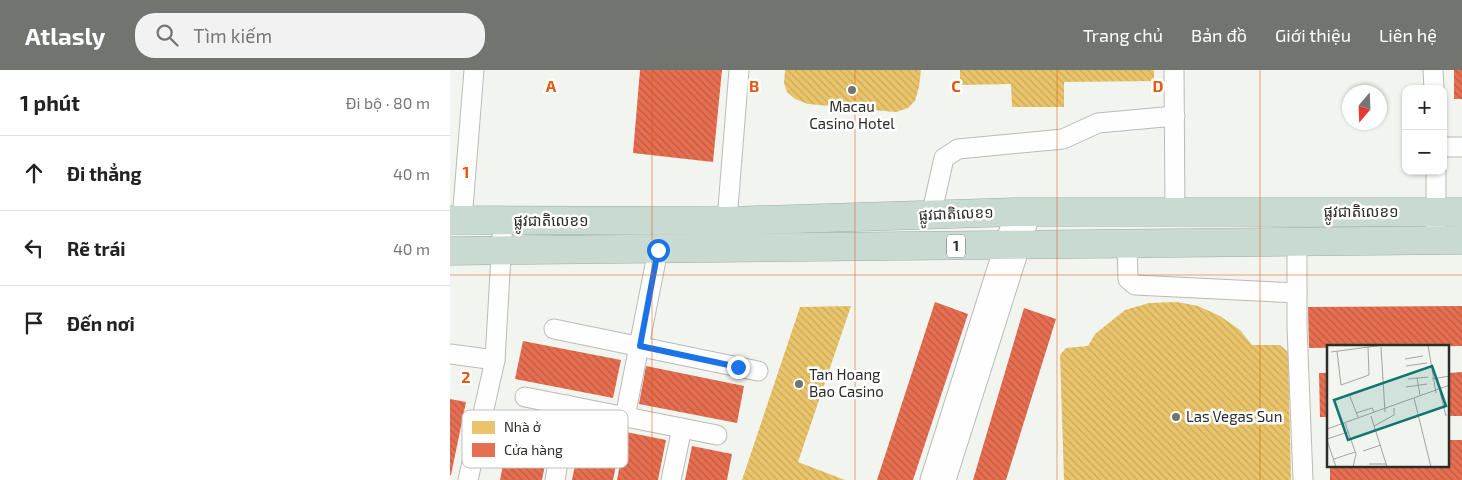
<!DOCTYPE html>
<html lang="vi">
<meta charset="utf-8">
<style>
body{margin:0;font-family:"Exo 2","Noto Sans Khmer",sans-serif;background:#f2f2f2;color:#222}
.controls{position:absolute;right:15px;top:15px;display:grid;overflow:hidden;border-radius:10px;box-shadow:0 1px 4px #0004}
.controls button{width:45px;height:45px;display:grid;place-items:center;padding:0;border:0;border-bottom:1px solid #e0e0e0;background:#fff;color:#222;font:25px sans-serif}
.compass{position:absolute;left:892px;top:15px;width:45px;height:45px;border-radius:50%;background:#fff;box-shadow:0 1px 4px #0004;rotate:199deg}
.stop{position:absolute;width:15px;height:15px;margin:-11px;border:4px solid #1a73e8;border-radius:50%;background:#fff}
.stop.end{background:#1a73e8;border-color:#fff;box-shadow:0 1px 5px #0008}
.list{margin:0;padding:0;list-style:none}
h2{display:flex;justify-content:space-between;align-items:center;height:65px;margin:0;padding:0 20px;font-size:21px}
h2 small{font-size:16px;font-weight:400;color:#767676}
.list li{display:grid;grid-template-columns:32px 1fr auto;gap:15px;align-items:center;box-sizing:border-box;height:75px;padding:0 20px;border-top:1px solid #e0e0e0}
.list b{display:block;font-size:19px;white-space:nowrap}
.list em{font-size:16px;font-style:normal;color:#767676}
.icon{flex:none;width:28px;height:28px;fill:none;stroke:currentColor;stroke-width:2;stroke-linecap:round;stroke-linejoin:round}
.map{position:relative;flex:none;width:1012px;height:410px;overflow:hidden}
header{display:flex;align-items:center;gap:30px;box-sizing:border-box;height:70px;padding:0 25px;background:#71746f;color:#fff}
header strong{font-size:24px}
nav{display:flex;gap:28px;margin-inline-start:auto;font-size:18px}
.search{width:350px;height:45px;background:#f2f2f2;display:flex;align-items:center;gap:12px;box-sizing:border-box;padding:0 18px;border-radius:20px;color:#767676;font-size:19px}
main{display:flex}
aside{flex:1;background:#fff}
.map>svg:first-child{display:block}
.homes{fill:url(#homes-back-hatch)}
.shops{fill:url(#shops-back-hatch)}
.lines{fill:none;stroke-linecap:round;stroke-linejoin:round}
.minor-casing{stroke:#b9bbb7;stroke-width:21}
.highway-casing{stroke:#9aaca3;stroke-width:29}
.minor{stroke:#fdfefd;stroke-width:19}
.highway{stroke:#c9dad2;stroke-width:28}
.route{stroke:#1a73e8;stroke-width:6}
.grid{fill:none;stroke:#e8590c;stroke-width:1;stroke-opacity:0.55}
.poi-dot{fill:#71746f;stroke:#fff;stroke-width:2}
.labels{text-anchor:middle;stroke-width:5;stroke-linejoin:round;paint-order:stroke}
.shield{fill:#fff;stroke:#6b6d6a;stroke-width:1}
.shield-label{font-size:14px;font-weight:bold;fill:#2c2e2a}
.poi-label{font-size:15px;fill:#2c2e2a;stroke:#fff;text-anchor:start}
.street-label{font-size:15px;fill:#2c2e2a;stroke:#fff}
.inset-road{fill:none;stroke:#a3a5a0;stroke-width:1}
.view{fill:#0f766e;fill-opacity:0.15;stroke:#0f766e;stroke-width:2.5}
.inset-edge{fill:none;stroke:#2c2e2a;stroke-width:2.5}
.key{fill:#fff;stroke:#c0c0bf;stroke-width:1}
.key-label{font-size:14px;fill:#2c2e2a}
.grid-label{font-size:16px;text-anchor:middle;font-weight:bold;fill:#e8590c;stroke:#fff;stroke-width:5;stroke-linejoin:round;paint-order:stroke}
</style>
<header>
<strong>Atlasly</strong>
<div class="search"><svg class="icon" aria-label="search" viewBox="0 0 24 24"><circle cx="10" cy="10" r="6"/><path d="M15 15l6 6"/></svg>Tìm kiếm</div>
<nav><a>Trang chủ</a><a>Bản đồ</a><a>Giới thiệu</a><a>Liên hệ</a></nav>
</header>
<main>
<aside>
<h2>1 phút<small>Đi bộ · 80 m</small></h2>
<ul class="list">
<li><svg class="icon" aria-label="ahead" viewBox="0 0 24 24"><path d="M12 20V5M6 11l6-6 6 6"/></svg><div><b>Đi thẳng</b></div><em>40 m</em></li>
<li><svg class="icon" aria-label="left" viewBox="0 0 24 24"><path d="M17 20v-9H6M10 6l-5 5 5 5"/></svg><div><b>Rẽ trái</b></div><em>40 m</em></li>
<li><svg class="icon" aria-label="arrive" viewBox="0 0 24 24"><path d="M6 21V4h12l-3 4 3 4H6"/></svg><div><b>Đến nơi</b></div></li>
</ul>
</aside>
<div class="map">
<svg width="1012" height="410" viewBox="0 0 1012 410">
<defs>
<pattern id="homes-back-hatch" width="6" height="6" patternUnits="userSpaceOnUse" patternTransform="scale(1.25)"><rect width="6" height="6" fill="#e9c46a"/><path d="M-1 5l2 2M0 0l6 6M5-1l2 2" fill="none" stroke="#c8a95c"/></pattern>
<pattern id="shops-back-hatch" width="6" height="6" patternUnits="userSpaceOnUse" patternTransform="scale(1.25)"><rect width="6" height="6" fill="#e76f51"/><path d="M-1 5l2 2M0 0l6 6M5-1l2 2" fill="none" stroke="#bb5c43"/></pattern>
</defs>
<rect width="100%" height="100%" fill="#f2f5ef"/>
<g class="homes">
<path d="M335 0H471L469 17 465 31 458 38 446 42 358 34 345 29 337 22 334 13Z"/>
<path d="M510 0H704V11L614 12V37H562L561 14 510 15Z"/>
<path d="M727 232 748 236 770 246 790 260 802 275H830L838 282 841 410H614L610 285 616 278 638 276 645 264 675 240 699 233Z"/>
<path d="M401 236 348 392 395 410H292L350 237Z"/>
</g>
<g class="shops">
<path d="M190 0H272L263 92 183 83Z"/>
<rect x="1004" y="0" width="8" height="29"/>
<path d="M485 232 518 244 463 410H427Z"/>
<path d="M1012 236V276L859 278 858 237Z"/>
<path d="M574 238 606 249 556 410H523Z"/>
<path d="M73 271 171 290 163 328 65 309Z"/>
<path d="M196 296 294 316 287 353 189 334Z"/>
<path d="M1012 302V346H998V303Z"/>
<path d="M869 303H878V347H870Z"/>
<path d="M0 329 16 332 1 405H0Z"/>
<path d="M64 340 104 348 92 410H50Z"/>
<path d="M133 353 173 361 163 410H122Z"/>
<path d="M176 362 216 370 208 410H167Z"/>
<path d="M998 370H1012V410H880V396H998Z"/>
<path d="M242 376 282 384 277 410H235Z"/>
</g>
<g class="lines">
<defs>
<g id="minor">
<path d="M724 0 725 142"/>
<path d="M983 0 984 19"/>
<path d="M993 77H1012"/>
<path d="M986 101V170"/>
<path d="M481 146 494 88 508 79 613 69 648 53 725 46"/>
<path d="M12 150 24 0"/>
<path d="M276 163 289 0"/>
<path d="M847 173V256L853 410"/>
<path d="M677 174 678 209 685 215 847 223"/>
<path d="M104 259 308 301"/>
<path d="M0 284 45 290"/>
<path d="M75 327 267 365"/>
<path d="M175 347 208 180"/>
<path d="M18 410 45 290 53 151"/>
<path d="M105 410 118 335"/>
<path d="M221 410 232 358"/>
<path d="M480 410 565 142"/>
<path d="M496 410 581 142"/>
</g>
<g id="highway">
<path d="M0 150 277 151 565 142H1012"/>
<path d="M0 181 1012 170"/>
</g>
</defs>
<use href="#minor" class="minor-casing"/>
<use href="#highway" class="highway-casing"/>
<use href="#minor" class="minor"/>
<use href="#highway" class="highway"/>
</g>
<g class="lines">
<path class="route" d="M208 180 190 276 288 297"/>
</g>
<path class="grid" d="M202 0V410M405 0V410M607 0V410M810 0V410M0 205H1012"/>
<g class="poi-dot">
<circle cx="402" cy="20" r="5"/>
<circle cx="349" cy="314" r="5"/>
<circle cx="726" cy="347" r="5"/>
</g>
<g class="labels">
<rect class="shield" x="497" y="164.5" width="18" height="23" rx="4"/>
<g class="shield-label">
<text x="506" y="181">1</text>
</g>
<g class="poi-label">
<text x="402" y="42" text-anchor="middle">Macau<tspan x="402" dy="17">Casino Hotel</tspan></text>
<text x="359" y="310">Tan Hoang<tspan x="359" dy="17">Bao Casino</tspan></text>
<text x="736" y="352">Las Vegas Sun</text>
</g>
<g class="street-label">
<text x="911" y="147">ផ្លូវជាតិលេខ១</text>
<text transform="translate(506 144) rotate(-2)" y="5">ផ្លូវជាតិលេខ១</text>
<text x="101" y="156">ផ្លូវជាតិលេខ១</text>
</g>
</g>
<g transform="translate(877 275)">
<rect width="122" height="122" fill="#f2f5ef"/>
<path class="inset-road" d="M101 0 109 48M54 2 58 67M10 6 14 40 42 30 41 2M4 7 57 0M78 14 96 11M79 21 100 18M90 33 93 50M81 34 101 32M105 34 123 31M79 42 100 39M113 47 119 71M22 49 31 72M87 53 104 122M29 68 45 63 47 67M44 71 60 122M18 78 29 109 26 122M47 81 67 70V63M0 84 123 40M0 94 21 87M0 95 9 122M36 106 54 100M7 114 28 107M42 119H60"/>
<path class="view" d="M105 21 119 61 21 95 7 55Z"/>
<rect width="122" height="122" class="inset-edge"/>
</g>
<rect x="12" y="340" width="166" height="58" rx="8" class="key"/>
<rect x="22" y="351" width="23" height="13" fill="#e9c46a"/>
<rect x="22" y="373" width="23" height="14" fill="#e76f51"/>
<g class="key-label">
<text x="54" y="362">Nhà ở</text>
<text x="54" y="385">Cửa hàng</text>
</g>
<g class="grid-label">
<text x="101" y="22">A</text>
<text x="304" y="22">B</text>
<text x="506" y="22">C</text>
<text x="708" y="22">D</text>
<text x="16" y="108">1</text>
<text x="16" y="313">2</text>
</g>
</svg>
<div class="controls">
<button>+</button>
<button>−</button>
</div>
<svg class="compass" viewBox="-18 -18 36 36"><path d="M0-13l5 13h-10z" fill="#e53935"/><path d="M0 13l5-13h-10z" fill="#767676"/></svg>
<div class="stop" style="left:208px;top:180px"></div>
<div class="stop end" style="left:288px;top:297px"></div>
</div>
</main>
